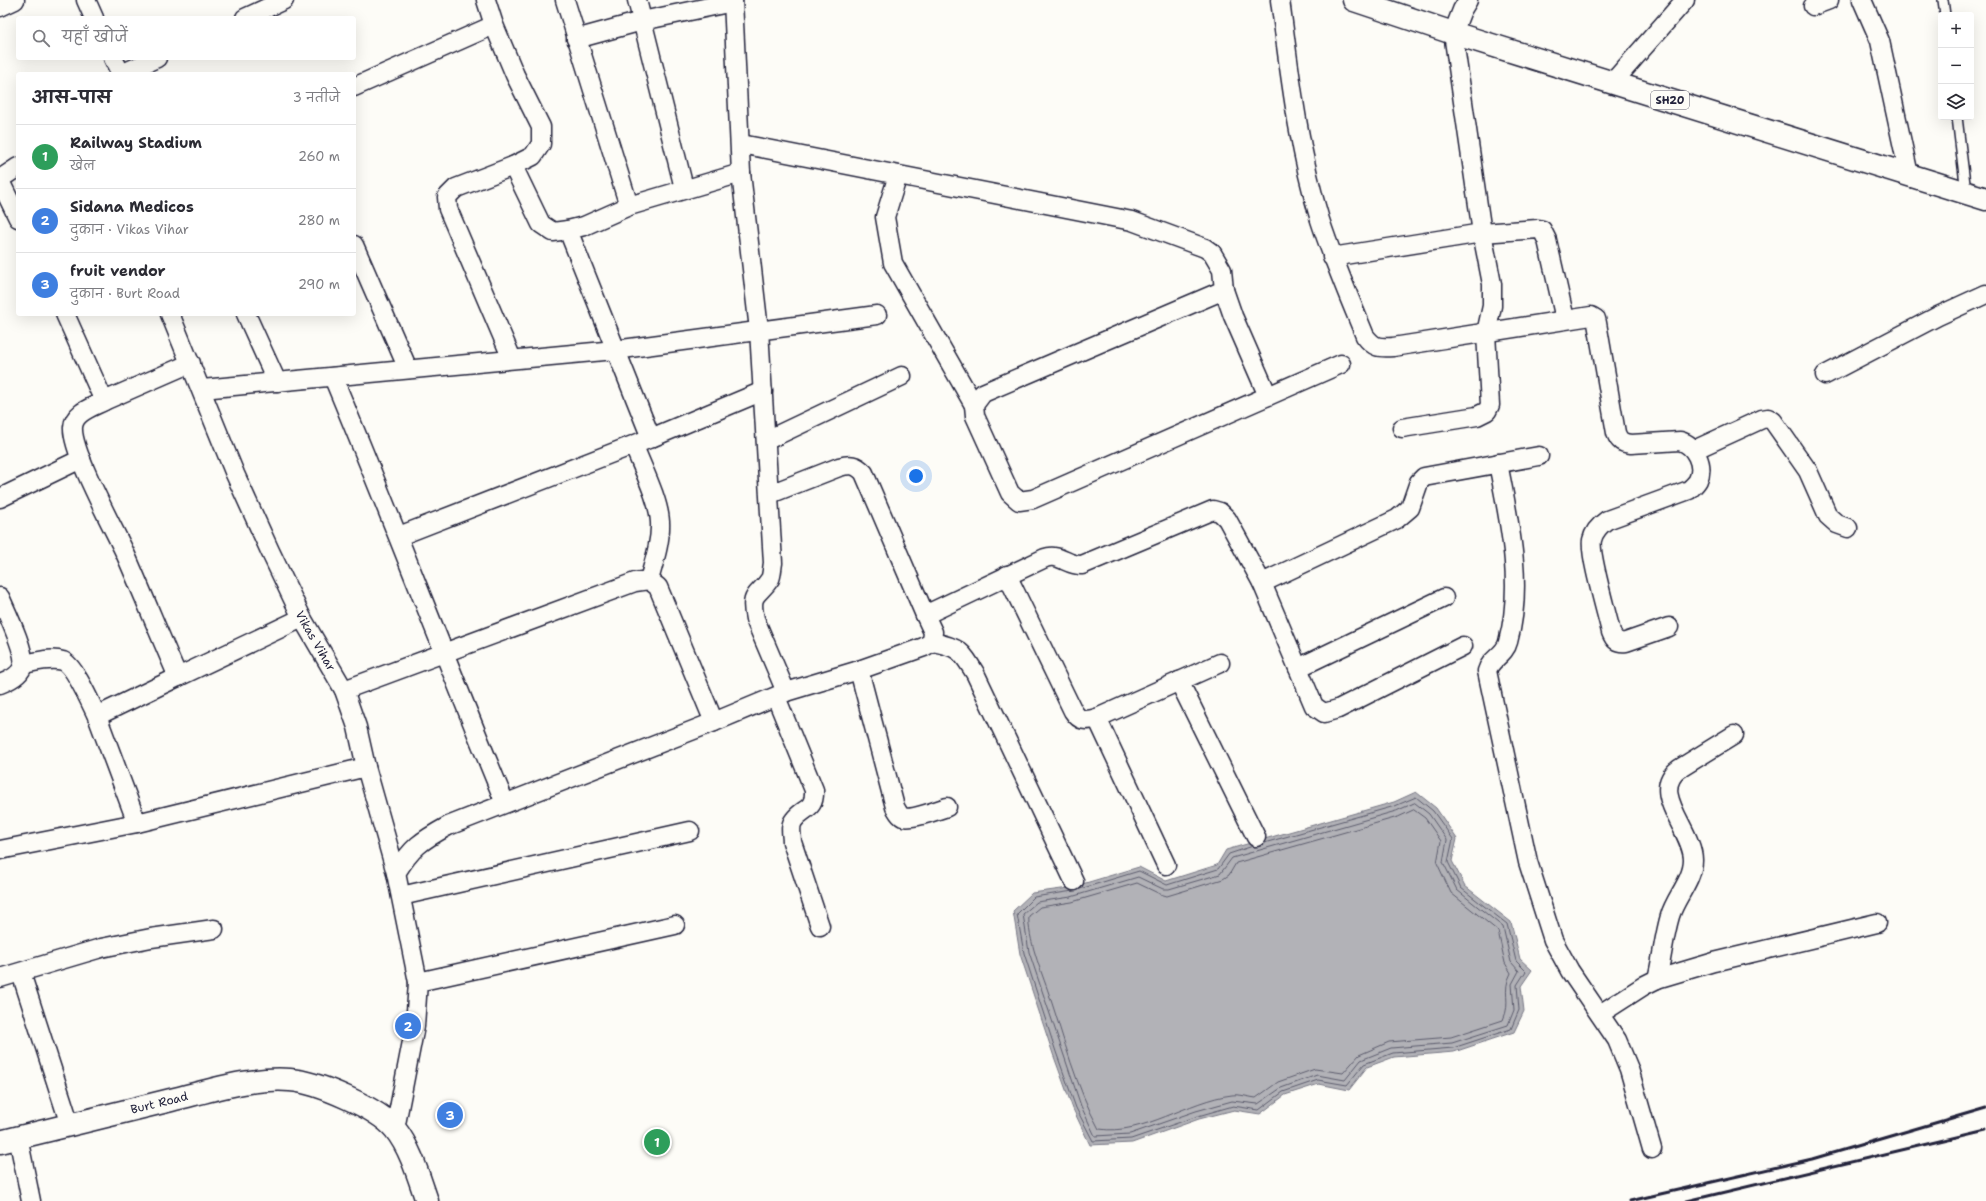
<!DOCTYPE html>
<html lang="hi">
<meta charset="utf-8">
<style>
body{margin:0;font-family:"Shantell Sans","Playpen Sans Deva",sans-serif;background:#f7f7f7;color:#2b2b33}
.controls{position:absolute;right:12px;top:12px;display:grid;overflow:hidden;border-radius:4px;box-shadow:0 4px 16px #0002}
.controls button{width:36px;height:36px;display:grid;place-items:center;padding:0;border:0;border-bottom:1px solid #e1e1e2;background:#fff;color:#2b2b33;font:20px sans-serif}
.you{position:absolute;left:916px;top:476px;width:14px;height:14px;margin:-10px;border:3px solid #fff;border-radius:50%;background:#1a73e8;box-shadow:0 0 0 6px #1a73e833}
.badge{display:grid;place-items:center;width:26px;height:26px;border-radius:50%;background:#d1495b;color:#fff;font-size:13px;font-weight:700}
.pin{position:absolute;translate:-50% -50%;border:2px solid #fff;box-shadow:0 1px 4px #0006}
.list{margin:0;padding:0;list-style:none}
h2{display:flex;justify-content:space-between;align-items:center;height:52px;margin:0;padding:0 16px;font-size:17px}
h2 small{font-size:13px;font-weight:400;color:#7c7c81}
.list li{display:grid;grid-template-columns:26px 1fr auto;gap:12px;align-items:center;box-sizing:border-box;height:64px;padding:0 16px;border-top:1px solid #e1e1e2}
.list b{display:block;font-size:15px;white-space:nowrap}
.list p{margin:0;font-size:13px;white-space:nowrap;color:#7c7c81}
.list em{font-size:13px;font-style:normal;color:#7c7c81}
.icon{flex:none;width:22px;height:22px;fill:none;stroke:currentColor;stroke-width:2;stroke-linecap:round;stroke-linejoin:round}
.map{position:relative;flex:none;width:1986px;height:1201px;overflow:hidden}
.search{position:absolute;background:#fff;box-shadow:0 4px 16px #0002;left:16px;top:16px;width:340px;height:44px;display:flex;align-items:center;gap:10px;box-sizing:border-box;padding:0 14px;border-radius:4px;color:#7c7c81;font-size:15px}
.panel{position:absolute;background:#fff;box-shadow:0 4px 16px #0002;left:16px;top:72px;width:340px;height:244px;border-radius:4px}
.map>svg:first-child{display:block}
.water{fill:#b2b2b7;stroke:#787885}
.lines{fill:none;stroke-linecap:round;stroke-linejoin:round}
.shore{stroke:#5c5c6d;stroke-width:1}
.service-casing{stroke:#22223b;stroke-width:12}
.minor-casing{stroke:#22223b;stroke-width:21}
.tertiary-casing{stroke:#22223b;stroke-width:25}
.primary-casing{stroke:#22223b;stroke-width:25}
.service{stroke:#fdfcf7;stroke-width:9}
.minor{stroke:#fdfcf7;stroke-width:18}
.tertiary{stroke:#fdfcf7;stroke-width:22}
.primary{stroke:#fdfcf7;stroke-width:22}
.rail{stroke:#22223b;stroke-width:3}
.labels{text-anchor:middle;stroke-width:4;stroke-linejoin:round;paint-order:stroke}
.shield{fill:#fdfcf7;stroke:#646373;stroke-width:1}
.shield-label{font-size:11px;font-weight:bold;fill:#22223b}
.street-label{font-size:12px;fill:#22223b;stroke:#fdfcf7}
</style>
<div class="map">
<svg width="1986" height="1201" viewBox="0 0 1986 1201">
<rect width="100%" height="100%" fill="#fdfcf7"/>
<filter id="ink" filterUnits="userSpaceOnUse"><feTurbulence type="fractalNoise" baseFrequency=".025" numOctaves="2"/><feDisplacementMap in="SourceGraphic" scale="8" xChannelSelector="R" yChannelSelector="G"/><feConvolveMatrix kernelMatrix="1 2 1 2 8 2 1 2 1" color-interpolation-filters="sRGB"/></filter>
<g filter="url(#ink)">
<path class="water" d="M1416 792 1436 808 1457 839 1452 861 1465 886 1511 922 1520 959 1532 970 1521 986 1524 1011 1514 1032 1454 1052 1394 1057 1367 1067 1349 1090 1319 1084 1285 1095 1260 1114 1234 1110 1199 1119 1132 1143 1090 1145 1073 1109 1053 1054 1020 954 1013 911 1032 893 1069 888 1139 867 1166 881 1217 865 1226 850 1394 802Z"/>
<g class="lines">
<g class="shore">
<path d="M1415 803 1429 814 1447 840 1443 862 1457 890 1503 927 1511 962 1519 971 1512 984 1514 1010 1508 1025 1452 1043 1391 1048 1361 1060 1345 1080 1317 1075 1281 1088 1258 1104 1232 1101 1196 1111 1130 1134 1095 1136 1081 1106 1029 952 1023 914 1037 902 1071 897 1138 877 1163 889H1169L1220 874 1232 858 1396 811Z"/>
<path d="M1414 810 1425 818 1441 841 1437 863 1451 893 1498 931 1505 963 1511 973C1501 992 1512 1001 1503 1020L1451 1037 1389 1042 1359 1055 1343 1073 1315 1069 1278 1082 1256 1098C1248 1097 1240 1094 1232 1095 1188 1100 1143 1136 1099 1129 1076 1087 1064 1039 1049 994 1042 973 1027 938 1029 916L1040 907 1072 902 1137 883 1160 894 1167 896 1223 879 1229 875 1236 863 1398 817Z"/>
<path d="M1080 889 1139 871 1167 885 1218 869 1229 854 1253 846"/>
<path d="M1073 891 1034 897 1017 914 1024 953 1056 1052 1076 1108 1093 1141 1131 1139 1198 1116 1233 1106 1259 1110 1283 1092 1318 1080 1347 1085 1364 1064 1393 1053 1453 1048 1511 1029 1519 1010 1517 985 1526 971 1516 961 1507 924 1461 888 1448 862 1453 839 1433 811 1416 797 1395 806 1264 843"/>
</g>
<defs>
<g id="service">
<path d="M1943 0 1945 15"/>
<path d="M1957 117 1966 192"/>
</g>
<g id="minor">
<path d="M86 0 94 18"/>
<path d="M486 0 494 25 515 75 541 127V144L533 156 513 166 456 188 447 197 448 209 512 359"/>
<path d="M565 0 629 206 741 173"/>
<path d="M637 0 684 188"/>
<path d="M733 0 741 173 759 330 773 563C772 568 772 575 770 579 758 597 749 592 755 619L786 692"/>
<path d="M1280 0C1290 74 1298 148 1320 220 1333 260 1349 297 1365 336 1374 348 1379 348 1393 347L1591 316 1596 319 1597 323 1616 433C1619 441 1622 443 1631 444L1680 441C1695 445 1705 465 1698 480 1696 484 1692 487 1689 490L1607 520C1600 525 1594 531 1592 540 1589 554 1607 614 1611 632 1614 640 1617 643 1626 642L1669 627"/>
<path d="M1862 0 1880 41 1909 175"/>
<path d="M1813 6 1829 0"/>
<path d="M0 7 15 0"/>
<path d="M245 18 284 0"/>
<path d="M576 39 642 21 733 2"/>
<path d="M113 58 121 74"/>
<path d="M121 74 157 58"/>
<path d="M1613 82 1685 0"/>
<path d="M354 87 494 25"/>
<path d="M741 144 1132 221 1205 248 1212 253 1222 270 1224 290 1233 316 1268 396"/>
<path d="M513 166 541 224 553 232 568 230"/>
<path d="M898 175 885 217 893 263 974 405"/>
<path d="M0 179 18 167"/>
<path d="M0 181 18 218"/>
<path d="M354 245 408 369"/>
<path d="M1332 257 1482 233 1538 229 1542 230 1547 240 1565 319"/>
<path d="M1224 290 983 393 974 405 975 416 1010 493 1019 501 1033 499 1341 364"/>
<path d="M65 314 104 401 191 363"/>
<path id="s1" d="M170 314 235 474 270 551 302 618 344 690 357 727 366 767 396 873 418 982 415 1026 395 1129"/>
<path d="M246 314 277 382"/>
<path d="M1825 375 1938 316 1986 294"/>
<path d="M333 377C392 518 446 661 505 803"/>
<path d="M202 389 615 350 877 315"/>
<path d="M104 401C93 407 74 412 73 427 71 451 113 527 125 553 143 594 160 636 178 677L302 618"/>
<path d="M1402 428 1477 416 1487 411 1490 405 1486 333 1492 306V284L1482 233 1453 33 1462 10 1468 0"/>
<path d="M651 438 763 391"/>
<path d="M767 440 902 376"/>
<path d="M634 446C642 467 659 500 660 522 661 541 654 562 649 580"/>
<path d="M1694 450 1762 419 1768 418 1773 421 1808 471 1828 516 1837 524 1848 528"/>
<path d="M1498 463C1509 521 1524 584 1508 642 1505 655 1490 659 1487 671L1528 862 1553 940 1570 971 1617 1040 1629 1069 1652 1149"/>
<path d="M770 494 839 467C850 464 856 464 864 473L925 615"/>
<path d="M0 498 81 459"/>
<path d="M399 536 651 438 568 230 584 226 629 206"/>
<path d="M1007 575 1073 711C1080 722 1086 721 1097 718L1220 663"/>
<path d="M1262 583 1314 706 1324 713 1338 709 1463 646"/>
<path d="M0 597C6 611 26 652 23 665 21 675 8 681 0 684"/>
<path d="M932 642C959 647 961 650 975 673L1074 881"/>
<path d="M23 664C36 662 50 657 63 661 74 665 91 704 97 716"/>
<path d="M1298 668 1444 598"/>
<path d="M859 670 895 807C897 810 899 815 903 817 911 820 938 810 947 807"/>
<path d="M1179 681 1256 837"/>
<path d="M344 690 635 582 649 580 658 587 714 722"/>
<path d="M776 697 814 790C815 811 803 807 794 820 789 826 792 835 792 842L820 926"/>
<path d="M1097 718 1166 865"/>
<path d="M137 823 97 716 178 677"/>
<path d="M0 850 137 823 366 767"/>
<path d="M396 873C412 847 421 841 448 826L714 722 786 692 859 670 924 647 932 642 933 632 925 615 1045 558C1060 553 1067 566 1082 565L1213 510 1220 512 1227 519 1262 583 1397 519 1410 508 1419 482 1424 477 1539 456"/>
<path d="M401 896 690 831"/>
<path d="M21 973 70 1125"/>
<path d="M0 978 101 948 151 938 214 929"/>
<path d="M1657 979C1662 959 1664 936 1670 916 1675 898 1693 880 1693 860 1693 830 1648 792 1679 769L1734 735"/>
<path d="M418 982 675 925"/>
<path d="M1600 1014 1645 985 1657 979 1714 962 1877 923"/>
<path d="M18 1137 31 1201"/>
</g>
<g id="tertiary">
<path id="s2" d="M0 1142C57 1128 114 1114 171 1100 209 1091 250 1077 290 1080 317 1082 378 1108 395 1129 411 1149 419 1178 427 1201"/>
</g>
<path id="primary" d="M1354 0 1453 33 1986 199"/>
</defs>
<use href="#service" class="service-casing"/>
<use href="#minor" class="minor-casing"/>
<use href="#tertiary" class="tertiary-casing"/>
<use href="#primary" class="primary-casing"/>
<use href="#service" class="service"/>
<use href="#minor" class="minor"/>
<use href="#tertiary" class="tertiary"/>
<use href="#primary" class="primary"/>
<g class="rail">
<path d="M1630 1201 1812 1159 1986 1108"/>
<path d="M1687 1201 1986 1130"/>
</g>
</g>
</g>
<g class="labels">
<rect class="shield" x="1651" y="91" width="38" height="18" rx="3"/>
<g class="shield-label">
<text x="1670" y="104">SH20</text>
</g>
<g class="street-label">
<text dy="4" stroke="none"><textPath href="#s1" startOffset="358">Vikas Vihar</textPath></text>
<text dy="4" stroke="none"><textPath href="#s2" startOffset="164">Burt Road</textPath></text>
</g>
</g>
</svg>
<div class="controls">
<button>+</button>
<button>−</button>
<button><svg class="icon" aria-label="layers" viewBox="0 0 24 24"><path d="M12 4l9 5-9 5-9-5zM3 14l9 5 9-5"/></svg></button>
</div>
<div class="you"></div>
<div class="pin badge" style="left:657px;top:1142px;background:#2e9e5b">1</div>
<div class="pin badge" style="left:408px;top:1026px;background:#3f7fe0">2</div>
<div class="pin badge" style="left:450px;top:1115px;background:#3f7fe0">3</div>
<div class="search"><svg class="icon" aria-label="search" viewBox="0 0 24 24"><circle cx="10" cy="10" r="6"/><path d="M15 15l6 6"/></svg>यहाँ खोजें</div>
<section class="panel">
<h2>आस-पास<small>3 नतीजे</small></h2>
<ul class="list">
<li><span class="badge" style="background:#2e9e5b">1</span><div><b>Railway Stadium</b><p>खेल</p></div><em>260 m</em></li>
<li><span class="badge" style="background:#3f7fe0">2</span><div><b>Sidana Medicos</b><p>दुकान · Vikas Vihar</p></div><em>280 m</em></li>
<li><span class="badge" style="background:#3f7fe0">3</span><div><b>fruit vendor</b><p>दुकान · Burt Road</p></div><em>290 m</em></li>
</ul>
</section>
</div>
